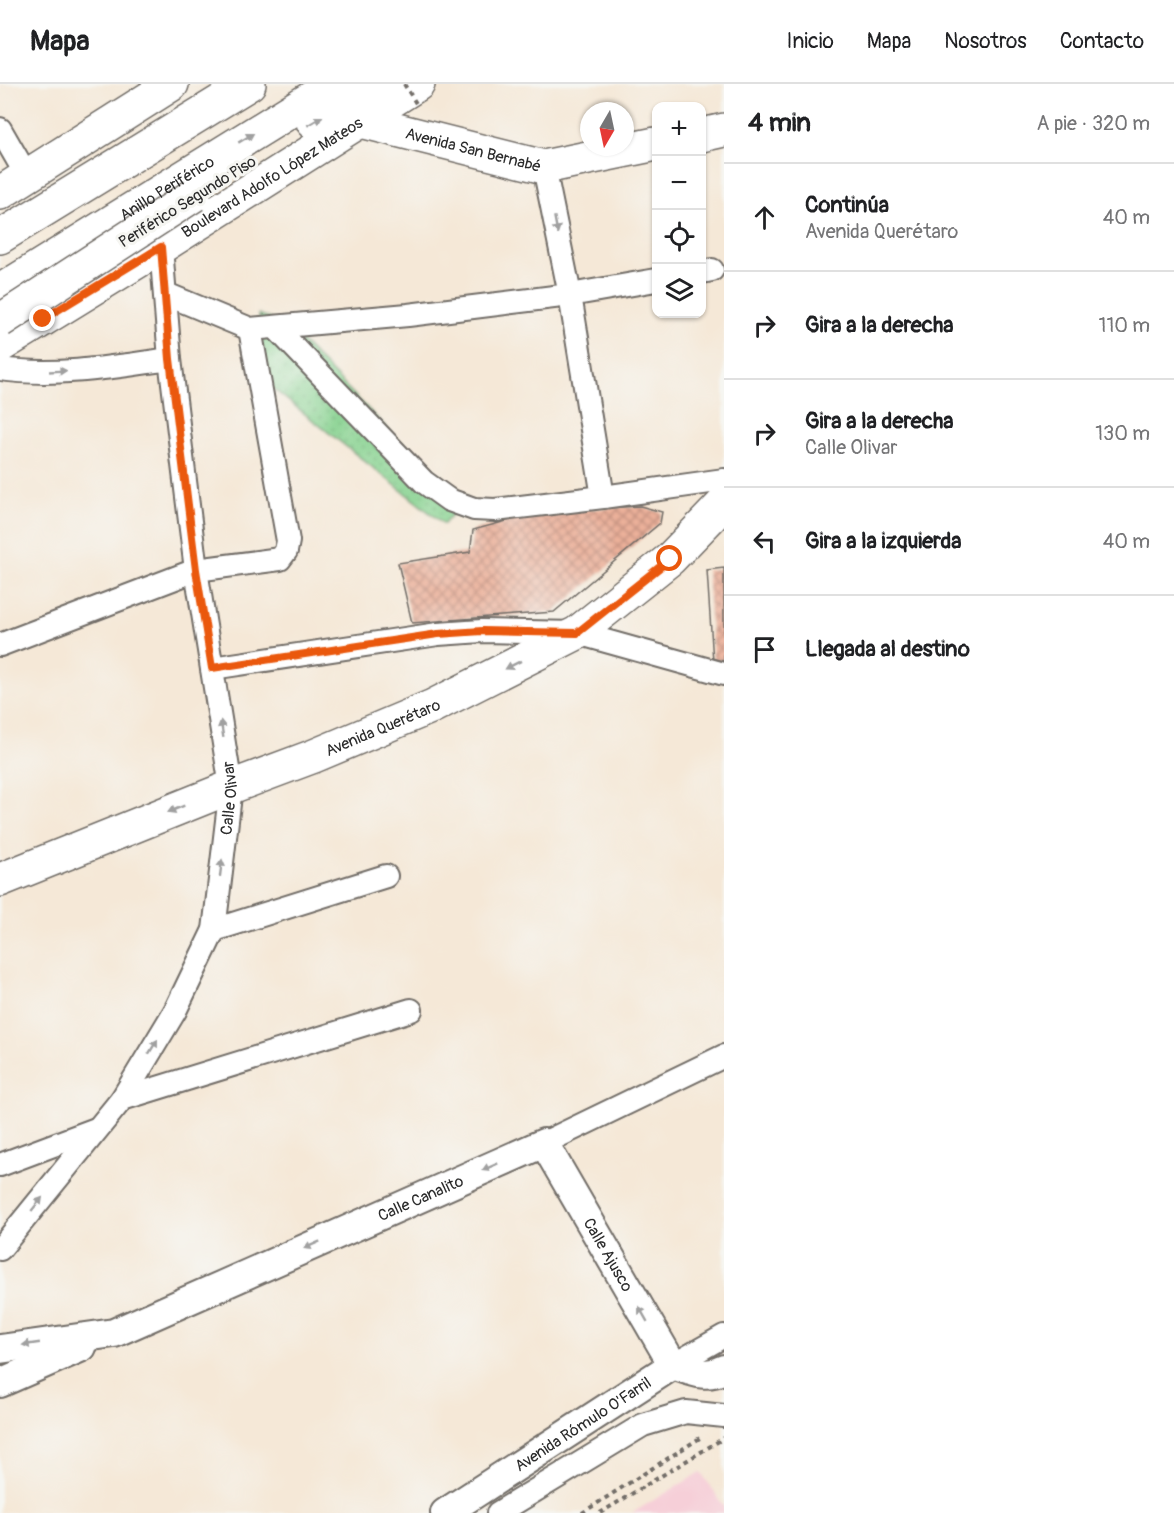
<!DOCTYPE html>
<html lang="es">
<meta charset="utf-8">
<style>
body{margin:0;font-family:Pangolin,sans-serif;background:#f2f2f2;color:#202124}
.controls{position:absolute;right:18px;top:18px;display:grid;overflow:hidden;border-radius:12px;box-shadow:0 2px 4px #0004}
.controls button{width:54px;height:54px;display:grid;place-items:center;padding:0;border:0;border-bottom:2px solid #e0e0e0;background:#fff;color:#202124;font:30px sans-serif}
.compass{position:absolute;left:580px;top:18px;width:54px;height:54px;border-radius:50%;background:#fff;box-shadow:0 2px 4px #0004;rotate:189deg}
.stop{position:absolute;width:18px;height:18px;margin:-14px;border:4px solid #ea580c;border-radius:50%;background:#fff}
.stop.end{background:#ea580c;border-color:#fff;box-shadow:0 2px 6px #0008}
.list{margin:0;padding:0;list-style:none}
h2{display:flex;justify-content:space-between;align-items:center;height:78px;margin:0;padding:0 24px;font-size:26px}
h2 small{font-size:20px;font-weight:400;color:#757577}
.list li{display:grid;grid-template-columns:39px 1fr auto;gap:18px;align-items:center;box-sizing:border-box;height:108px;padding:0 24px;border-top:2px solid #e0e0e0}
.list b{display:block;font-size:22px;white-space:nowrap}
.list p{margin:0;font-size:20px;white-space:nowrap;color:#757577}
.list em{font-size:20px;font-style:normal;color:#757577}
.icon{flex:none;width:33px;height:33px;fill:none;stroke:currentColor;stroke-width:2;stroke-linecap:round;stroke-linejoin:round}
.map{position:relative;flex:none;width:724px;height:1429px;overflow:hidden}
header{display:flex;align-items:center;gap:36px;box-sizing:border-box;height:84px;padding:0 30px;background:#fff;border-bottom:2px solid #e0e0e0}
header strong{font-size:28px}
nav{display:flex;gap:33px;margin-inline-start:auto;font-size:21px}
main{display:flex}
aside{flex:1;background:#fff}
.map>svg:first-child{display:block}
.built{fill:#f6cfd8}
.park{fill:url(#park-dots);stroke:#587e5d;stroke-width:1.5}
.building{fill:url(#building-cross-hatch)}
.lines{fill:none;stroke-linecap:round;stroke-linejoin:round}
.minor-casing{stroke:#726d67;stroke-width:26}
.tertiary-casing{stroke:#726d67;stroke-width:32}
.secondary-casing{stroke:#726d67;stroke-width:36}
.motorway-casing{stroke:#726d67;stroke-width:36}
.path{stroke:#726d67;stroke-width:4;stroke-dasharray:4.5 4.5;stroke-linecap:butt}
.minor{stroke:#fff;stroke-width:22}
.tertiary{stroke:#fff;stroke-width:28}
.secondary{stroke:#fff;stroke-width:33}
.motorway{stroke:#fff;stroke-width:33}
.motorway-bridge-casing{stroke:#726d67;stroke-width:36;stroke-linecap:butt}
.path-bridge{stroke:#726d67;stroke-width:4;stroke-dasharray:4.5 4.5;stroke-linecap:butt}
.motorway-bridge{stroke:#fff;stroke-width:33}
.oneway{fill:#a0a0a0}
.route{stroke:#ea580c;stroke-width:8}
.labels{text-anchor:middle;stroke-width:6;stroke-linejoin:round;paint-order:stroke}
.street-label{font-size:16px;fill:#2b2b2b;stroke:#f6f6f2}
</style>
<header>
<strong>Mapa</strong>
<nav><a>Inicio</a><a>Mapa</a><a>Nosotros</a><a>Contacto</a></nav>
</header>
<main>
<div class="map">
<svg width="724" height="1429" viewBox="0 0 724 1429">
<defs>
<pattern id="park-dots" width="8" height="8" patternUnits="userSpaceOnUse" patternTransform="scale(1.5)"><rect width="8" height="8" fill="#86d28f"/><path d="M2 2h.1M6 6h.1" fill="none" stroke="#74b47c" stroke-width="1.8" stroke-linecap="round"/></pattern>
<pattern id="building-cross-hatch" width="8" height="8" patternUnits="userSpaceOnUse" patternTransform="scale(1.5)"><rect width="8" height="8" fill="#ebb09a"/><path d="M0 0l8 8M0 8l8-8" fill="none" stroke="#bf8f7e"/></pattern>
</defs>
<rect width="100%" height="100%" fill="#f6f6f2"/>
<filter id="ink" filterUnits="userSpaceOnUse"><feTurbulence type="fractalNoise" baseFrequency=".0167" numOctaves="2"/><feDisplacementMap in="SourceGraphic" scale="12" xChannelSelector="R" yChannelSelector="G"/><feConvolveMatrix kernelMatrix="1 2 1 2 8 2 1 2 1" color-interpolation-filters="sRGB"/></filter>
<filter id="wash" filterUnits="userSpaceOnUse"><feTurbulence type="fractalNoise" baseFrequency=".008" numOctaves="4" result="noise"/><feDisplacementMap in="SourceGraphic" scale="24" xChannelSelector="R" yChannelSelector="G"/><feGaussianBlur stdDeviation="1.35" result="paint"/><feColorMatrix in="noise" values="0 0 0 0 0 0 0 0 0 0 0 0 0 0 0 0 0 1.4 0 .05"/><feComposite in="paint" operator="in"/></filter>
<g filter="url(#wash)">
<rect width="100%" height="100%" fill="#f5e8d7"/>
<path class="built" d="M701 1388 724 1423V1429H632Z"/>
<path class="park" d="M259 230 286 242 440 398 467 413 444 440 266 299Z"/>
<g id="blocks">
<g class="building">
<path d="M640 422 662 428 660 439 554 528 412 539 398 479 470 468 473 446 540 428Z"/>
<path d="M724 484V577L713 578 707 486Z"/>
</g>
</g>
</g>
<g filter="url(#ink)">
<use href="#blocks" fill-opacity="0" stroke="#726d67" stroke-width="1.5"/>
<g class="lines">
<defs>
<g id="minor">
<path d="M0 45 27 92"/>
<path d="M544 83 570 211 603 413"/>
<path d="M702 188 712 186"/>
<path d="M166 210 250 245 408 231 570 211 656 196"/>
<path d="M276 244 424 398 449 416 474 425 495 426 603 413 724 396"/>
<path d="M0 285C56 293 114 283 170 275"/>
<path d="M0 561 196 486 280 475 286 467 288 457 250 245"/>
<path d="M212 584 438 550 482 547 577 549 724 590"/>
<path d="M214 846 386 792"/>
<path d="M122 1015 411 926"/>
<path d="M544 1059 724 972"/>
<path d="M0 1081 96 1045"/>
<path id="s1" d="M0 1165 122 1015 175 927 214 846 231 703 196 486 170 275 161 163"/>
<path d="M673 1281 724 1252"/>
<path d="M498 1429 643 1341 686 1328 724 1332"/>
</g>
<g id="tertiary">
<path id="s2" d="M0 1265 114 1249 544 1059 673 1281"/>
<path d="M673 1281C691 1287 706 1295 724 1285"/>
<path d="M0 1299 82 1263"/>
<path id="s3" d="M445 1429 673 1281"/>
</g>
<g id="secondary">
<path id="s4" d="M361 37 544 83 656 60"/>
<path d="M702 51 724 46"/>
<path d="M0 109 172 0"/>
<path id="s5" d="M0 262 161 163 418 0"/>
<path id="s6" d="M0 796 231 703 314 672 433 622 577 549 670 475 724 419"/>
</g>
<g id="motorway">
<path d="M313 38 375 0"/>
<path d="M0 153 249 0"/>
<path id="s7" d="M0 207 334 0"/>
<path d="M43 235 68 186"/>
</g>
</defs>
<use href="#minor" class="minor-casing"/>
<use href="#tertiary" class="tertiary-casing"/>
<use href="#secondary" class="secondary-casing"/>
<use href="#motorway" class="motorway-casing"/>
<g class="path">
<path d="M582 1429 703 1352"/>
<path d="M600 1429 724 1354"/>
</g>
<use href="#minor" class="minor"/>
<use href="#tertiary" class="tertiary"/>
<use href="#secondary" class="secondary"/>
<use href="#motorway" class="motorway"/>
<defs>
<path id="motorway-bridge" d="M0 237 194 111"/>
</defs>
<use href="#motorway-bridge" class="motorway-bridge-casing"/>
<path class="path-bridge" d="M404 0 417 21"/>
<use href="#motorway-bridge" class="motorway-bridge"/>
</g>
<defs><path id="oneway-solid" d="M-6-.8H1V-3.2L6.5 0L1 3.2V.8H-6Z" transform="scale(1.5)"/></defs>
<g class="oneway">
<use href="#oneway-solid" transform="translate(315 37) rotate(-31)"/>
<use href="#oneway-solid" transform="translate(246 54) rotate(-31)"/>
<use href="#oneway-solid" transform="translate(556 141) rotate(79)"/>
<use href="#oneway-solid" transform="translate(58 287) rotate(-3)"/>
<use href="#oneway-solid" transform="translate(513 581) rotate(153)"/>
<use href="#oneway-solid" transform="translate(222 645) rotate(-99)"/>
<use href="#oneway-solid" transform="translate(176 725) rotate(158)"/>
<use href="#oneway-solid" transform="translate(221 784) rotate(-83)"/>
<use href="#oneway-solid" transform="translate(153 963) rotate(-59)"/>
<use href="#oneway-solid" transform="translate(490 1083) rotate(156)"/>
<use href="#oneway-solid" transform="translate(37 1120) rotate(-51)"/>
<use href="#oneway-solid" transform="translate(312 1161) rotate(156)"/>
<use href="#oneway-solid" transform="translate(643 1230) rotate(-120)"/>
<use href="#oneway-solid" transform="translate(31 1260) rotate(172)"/>
</g>
</g>
<g class="lines" filter="url(#ink)">
<path class="route" d="M43 235 161 163 170 275 196 486 212 584 438 550 482 547 577 549 670 475"/>
</g>
<g class="labels">
<g class="street-label">
<text dy="6" stroke="none"><textPath href="#s4" startOffset="116">Avenida San Bernabé</textPath></text>
<text dy="6" stroke="none"><textPath href="#s5" startOffset="320">Boulevard Adolfo López Mateos</textPath></text>
<text dy="6" stroke="none"><textPath href="#s7" startOffset="196">Anillo Periférico</textPath></text>
<text transform="translate(187 117) rotate(-32)" y="6">Periférico Segundo Piso</text>
<text dy="6" stroke="none"><textPath href="#s6" startOffset="412">Avenida Querétaro</textPath></text>
<text dy="6" stroke="none"><textPath href="#s1" startOffset="519">Calle Olivar</textPath></text>
<text dy="6" stroke="none"><textPath href="#s2" startOffset="450">Calle Canalito</textPath></text>
<text dy="6" stroke="none"><textPath href="#s2" startOffset="714">Calle Ajusco</textPath></text>
<text dy="6" stroke="none"><textPath href="#s3" startOffset="164">Avenida Rómulo O'Farril</textPath></text>
</g>
</g>
</svg>
<div class="controls">
<button>+</button>
<button>−</button>
<button><svg class="icon" aria-label="locate" viewBox="0 0 24 24"><circle cx="12" cy="12" r="6"/><path d="M12 2v4M12 18v4M2 12h4M18 12h4"/></svg></button>
<button><svg class="icon" aria-label="layers" viewBox="0 0 24 24"><path d="M12 4l9 5-9 5-9-5zM3 14l9 5 9-5"/></svg></button>
</div>
<svg class="compass" viewBox="-18 -18 36 36"><path d="M0-13l5 13h-10z" fill="#e53935"/><path d="M0 13l5-13h-10z" fill="#757577"/></svg>
<div class="stop" style="left:670px;top:475px"></div>
<div class="stop end" style="left:43px;top:235px"></div>
</div>
<aside>
<h2>4 min<small>A pie · 320 m</small></h2>
<ul class="list">
<li><svg class="icon" aria-label="ahead" viewBox="0 0 24 24"><path d="M12 20V5M6 11l6-6 6 6"/></svg><div><b>Continúa</b><p>Avenida Querétaro</p></div><em>40 m</em></li>
<li><svg class="icon" aria-label="right" viewBox="0 0 24 24"><path d="M7 20v-9h11M14 6l5 5-5 5"/></svg><div><b>Gira a la derecha</b></div><em>110 m</em></li>
<li><svg class="icon" aria-label="right" viewBox="0 0 24 24"><path d="M7 20v-9h11M14 6l5 5-5 5"/></svg><div><b>Gira a la derecha</b><p>Calle Olivar</p></div><em>130 m</em></li>
<li><svg class="icon" aria-label="left" viewBox="0 0 24 24"><path d="M17 20v-9H6M10 6l-5 5 5 5"/></svg><div><b>Gira a la izquierda</b></div><em>40 m</em></li>
<li><svg class="icon" aria-label="arrive" viewBox="0 0 24 24"><path d="M6 21V4h12l-3 4 3 4H6"/></svg><div><b>Llegada al destino</b></div></li>
</ul>
</aside>
</main>
